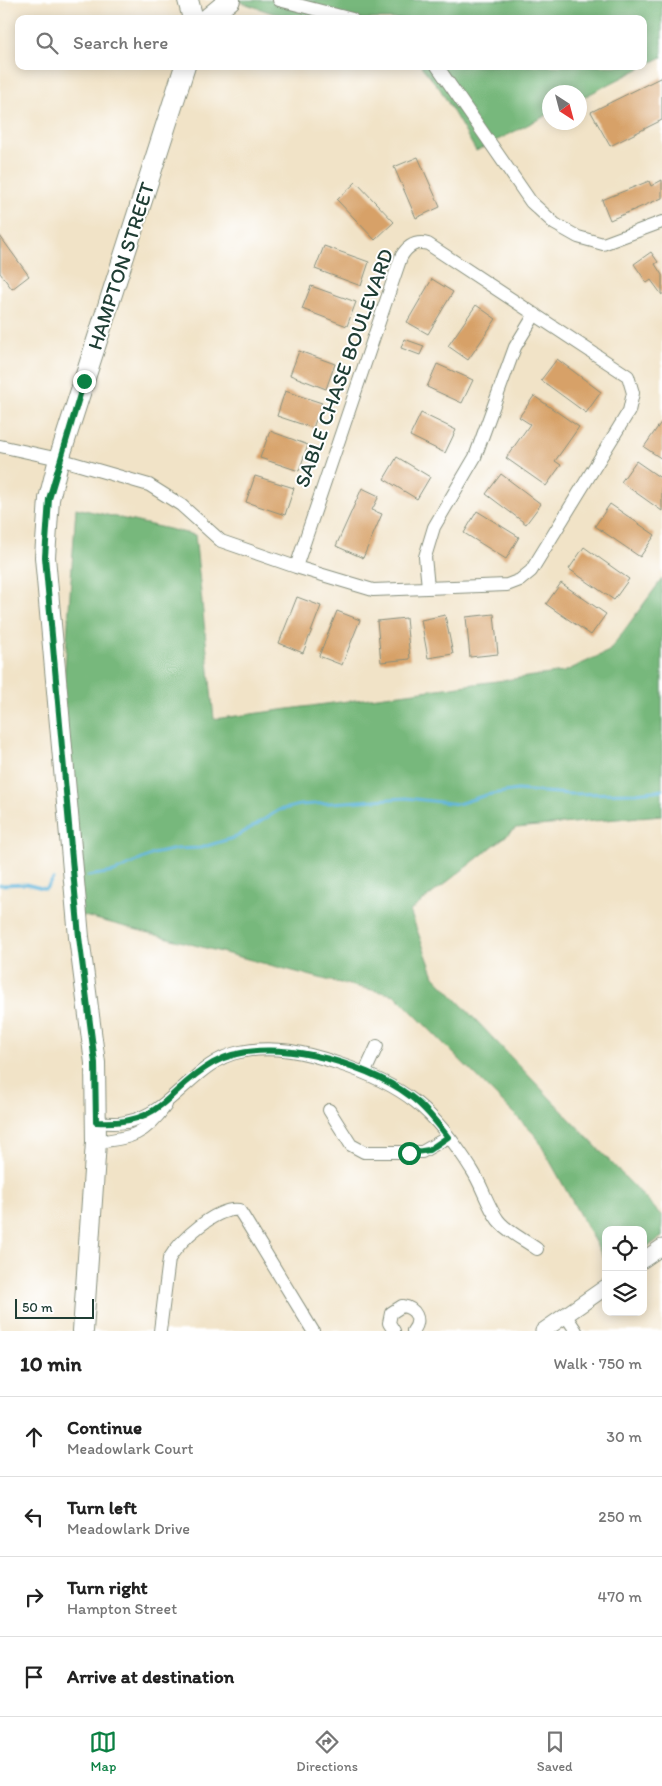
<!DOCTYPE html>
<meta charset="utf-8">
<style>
body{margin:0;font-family:Itim,sans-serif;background:#f6f6f6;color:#222}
.controls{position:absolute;right:15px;bottom:15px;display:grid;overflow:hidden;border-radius:10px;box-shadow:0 2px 12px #0003}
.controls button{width:45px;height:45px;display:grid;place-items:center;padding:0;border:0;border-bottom:1px solid #e0e0e0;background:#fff;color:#222;font:25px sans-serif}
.compass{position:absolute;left:542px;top:85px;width:45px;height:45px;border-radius:50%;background:#fff;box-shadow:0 2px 12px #0003;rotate:144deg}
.scale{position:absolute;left:15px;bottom:12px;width:79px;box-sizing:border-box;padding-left:5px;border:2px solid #1f3d34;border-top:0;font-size:14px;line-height:18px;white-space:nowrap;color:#1f3d34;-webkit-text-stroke:4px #fff;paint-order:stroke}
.stop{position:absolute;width:15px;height:15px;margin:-11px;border:4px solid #0b8043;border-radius:50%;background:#fff}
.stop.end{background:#0b8043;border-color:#fff;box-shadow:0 1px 5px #0008}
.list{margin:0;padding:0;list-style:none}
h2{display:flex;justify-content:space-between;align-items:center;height:65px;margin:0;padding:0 20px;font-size:21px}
h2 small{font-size:16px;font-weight:400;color:#767676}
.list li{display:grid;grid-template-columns:32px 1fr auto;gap:15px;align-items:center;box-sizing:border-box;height:80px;padding:0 20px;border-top:1px solid #e0e0e0}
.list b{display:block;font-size:19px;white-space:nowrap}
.list p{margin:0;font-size:16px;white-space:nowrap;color:#767676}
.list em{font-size:16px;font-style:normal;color:#767676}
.icon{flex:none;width:28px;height:28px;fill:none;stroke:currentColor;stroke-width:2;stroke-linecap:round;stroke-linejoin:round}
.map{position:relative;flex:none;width:662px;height:1331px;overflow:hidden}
.search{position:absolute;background:#fff;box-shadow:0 2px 12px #0003;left:15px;right:15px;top:15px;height:55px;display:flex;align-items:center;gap:12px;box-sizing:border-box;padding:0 18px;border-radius:10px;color:#767676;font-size:19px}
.sheet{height:385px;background:#fff}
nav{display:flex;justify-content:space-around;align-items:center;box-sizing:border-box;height:70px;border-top:1px solid #e0e0e0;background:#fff;font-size:14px;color:#767676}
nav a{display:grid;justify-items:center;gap:2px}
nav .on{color:#0b8043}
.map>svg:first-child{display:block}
.forest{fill:#77b87b;stroke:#4b7a58}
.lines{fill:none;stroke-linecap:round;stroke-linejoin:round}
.stream{stroke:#5cb3d9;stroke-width:3}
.building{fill:#d7a167}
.minor-casing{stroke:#88907e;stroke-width:14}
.tertiary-casing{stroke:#88907e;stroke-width:17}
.primary-casing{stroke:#88907e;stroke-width:22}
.minor{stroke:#fff;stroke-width:12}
.tertiary{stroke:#fff;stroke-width:15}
.primary{stroke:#fff;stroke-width:20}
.route{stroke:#0b8043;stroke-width:6}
.labels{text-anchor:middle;stroke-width:4;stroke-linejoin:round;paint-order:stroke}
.street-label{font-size:21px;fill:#1f3d34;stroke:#fff}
</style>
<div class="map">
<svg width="662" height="1331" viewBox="0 0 662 1331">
<rect width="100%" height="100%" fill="#fff"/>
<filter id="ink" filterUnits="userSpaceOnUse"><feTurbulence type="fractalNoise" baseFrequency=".02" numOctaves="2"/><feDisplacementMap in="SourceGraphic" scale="10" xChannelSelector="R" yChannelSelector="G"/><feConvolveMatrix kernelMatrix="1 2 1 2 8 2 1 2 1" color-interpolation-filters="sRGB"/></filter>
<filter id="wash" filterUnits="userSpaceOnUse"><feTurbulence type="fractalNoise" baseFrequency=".0096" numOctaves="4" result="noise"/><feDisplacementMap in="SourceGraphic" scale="20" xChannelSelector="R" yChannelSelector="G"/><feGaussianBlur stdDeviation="1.12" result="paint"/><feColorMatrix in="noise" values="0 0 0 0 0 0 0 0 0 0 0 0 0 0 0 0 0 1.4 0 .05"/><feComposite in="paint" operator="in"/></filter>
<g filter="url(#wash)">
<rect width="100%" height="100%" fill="#f1e3c7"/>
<g class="forest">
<path d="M235 0H662V57L580 99V92H550L549 114 476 151 440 89 421 66H643V19H301L272 13Z"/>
<path d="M76 508 195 535 214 719 564 672 609 651 662 579V815L516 828 410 911 434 976 662 1216V1237L643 1250V1230H606V1262L536 1136 395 995 327 980 73 913 61 724Z"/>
</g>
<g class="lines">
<g class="stream">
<path d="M88 876 114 872 153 854 176 849 200 848 236 837 279 810 300 805 406 798 458 804 486 795 517 790 570 794 636 793 662 790"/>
<path d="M0 885 26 884 46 889 53 879"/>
</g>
</g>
<g id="blocks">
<g class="building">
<path d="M662 77V120L610 146 591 112Z"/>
<path d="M418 157 440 207 416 218 394 167Z"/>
<path d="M662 180V198L610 220 602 200 649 181 651 186Z"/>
<path d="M356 182 394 222 375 240 337 200Z"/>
<path d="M0 236 29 276 12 289 0 273Z"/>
<path d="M324 246 369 262 361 286 315 269Z"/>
<path d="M651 252 658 262 655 264 662 275V295L651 280 647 283 634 264Z"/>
<path d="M432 279 453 292 428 334 407 322Z"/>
<path d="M311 286 356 302 347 326 302 309Z"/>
<path d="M476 305 496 319 468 360 448 346Z"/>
<path d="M404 339 424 346 420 355 401 348Z"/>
<path d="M299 351 335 364 326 389 290 375Z"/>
<path d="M557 359 601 392 586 413 541 380Z"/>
<path d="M437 364 473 380 462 403 427 387Z"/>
<path d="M285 391 322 403 313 428 277 416Z"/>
<path d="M534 396 579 427 555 461 561 465 546 486 506 458 530 424 519 417Z"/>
<path d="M421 413 456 430 445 453 410 436Z"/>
<path d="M662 421V459L644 447Z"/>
<path d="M270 431 308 445 299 471 260 458Z"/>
<path d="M397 457 430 477 417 499 384 479Z"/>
<path d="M636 461 662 479V511L621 482Z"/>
<path d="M501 474 541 504 526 524 486 494Z"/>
<path d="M255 476 294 488 285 515 246 502Z"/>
<path d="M362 488 379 496 372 510 382 514 363 558 336 546Z"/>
<path d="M610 504 655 535 640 557 595 526Z"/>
<path d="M477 511 519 537 506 559 464 533Z"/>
<path d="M584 547 629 579 614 600 569 569Z"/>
<path d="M561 583 606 614 591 635 546 604Z"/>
<path d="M297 597 321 606 303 653 279 643Z"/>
<path d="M337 611 360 620 342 665 319 656Z"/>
<path d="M494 614 498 654 470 657 466 617Z"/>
<path d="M445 615 453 654 428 658 421 620Z"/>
<path d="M406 618 410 659 381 662 377 621Z"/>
</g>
</g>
</g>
<g filter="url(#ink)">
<use href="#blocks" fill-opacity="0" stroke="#88907e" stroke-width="1"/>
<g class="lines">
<defs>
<g id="minor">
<path d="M279 0 352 19"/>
<path d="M437 66 531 202 555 224 578 237 603 244 662 222"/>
<path d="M0 446 59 459 149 485 181 505 221 541 296 567 373 590 507 585 520 580 531 571 629 411 633 393 628 376 428 244C416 241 408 245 401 257L296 567"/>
<path d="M428 587 425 557 434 527 475 457 515 347 535 314"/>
<path d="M365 1072 377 1046"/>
<path d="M329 1110 351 1145 364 1152H422L448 1137"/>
<path d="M96 1122C106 1123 116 1124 126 1122 172 1114 194 1061 240 1052 274 1045 305 1052 337 1063 404 1085 434 1109 472 1170 482 1185 487 1205 498 1220 507 1232 525 1240 537 1249"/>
<path d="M96 1142C132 1138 145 1135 166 1105"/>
<path d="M566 1316 576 1331"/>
<path d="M160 1331 169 1259C180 1240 216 1207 239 1210L243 1216 313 1331"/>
<path d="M394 1331 389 1323 391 1313 402 1306C416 1308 422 1320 413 1331"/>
</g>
<g id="tertiary">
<path d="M643 1260 662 1247"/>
<path d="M543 1331 606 1287"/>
</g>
<g id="primary">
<path d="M188 0 193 19"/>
<path d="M207 19 230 0"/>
<path d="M83 1331 96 1142 95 1063 79 937 45 557 49 499 59 459 185 66"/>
</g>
</defs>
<use href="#minor" class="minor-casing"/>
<use href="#tertiary" class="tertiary-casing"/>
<use href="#primary" class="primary-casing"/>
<use href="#minor" class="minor"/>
<use href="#tertiary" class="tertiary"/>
<use href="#primary" class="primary"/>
</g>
</g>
<g class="lines" filter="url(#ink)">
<path class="route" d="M84 381 49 499 45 557 79 937 95 1063 96 1122C164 1126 164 1091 213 1063 264 1033 365 1062 410 1096 425 1107 437 1123 448 1137L429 1150 409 1153"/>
</g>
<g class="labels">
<g class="street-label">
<text transform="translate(121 266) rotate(-72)" y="7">HAMPTON STREET</text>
<text transform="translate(344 368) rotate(-70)" y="7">SABLE CHASE BOULEVARD</text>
</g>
</g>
</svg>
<div class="controls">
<button><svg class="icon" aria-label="locate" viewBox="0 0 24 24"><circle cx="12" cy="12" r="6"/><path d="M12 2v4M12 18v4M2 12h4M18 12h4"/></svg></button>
<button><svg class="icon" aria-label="layers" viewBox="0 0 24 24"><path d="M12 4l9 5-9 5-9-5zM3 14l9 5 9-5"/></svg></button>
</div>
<svg class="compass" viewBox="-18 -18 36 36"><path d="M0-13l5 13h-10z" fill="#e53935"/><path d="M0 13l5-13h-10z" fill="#767676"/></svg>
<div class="scale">50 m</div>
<div class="stop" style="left:409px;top:1153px"></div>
<div class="stop end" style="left:84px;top:381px"></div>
<div class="search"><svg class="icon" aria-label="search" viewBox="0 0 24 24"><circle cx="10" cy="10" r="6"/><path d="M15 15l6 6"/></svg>Search here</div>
</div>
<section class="sheet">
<h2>10 min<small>Walk · 750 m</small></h2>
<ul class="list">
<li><svg class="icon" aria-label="ahead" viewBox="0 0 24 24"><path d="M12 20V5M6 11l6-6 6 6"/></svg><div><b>Continue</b><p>Meadowlark Court</p></div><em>30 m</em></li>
<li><svg class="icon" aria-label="left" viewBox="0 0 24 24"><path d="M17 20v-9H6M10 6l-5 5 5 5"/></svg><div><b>Turn left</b><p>Meadowlark Drive</p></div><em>250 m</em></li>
<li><svg class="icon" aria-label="right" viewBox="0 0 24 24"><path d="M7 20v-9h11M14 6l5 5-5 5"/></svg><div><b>Turn right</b><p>Hampton Street</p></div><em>470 m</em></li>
<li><svg class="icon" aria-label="arrive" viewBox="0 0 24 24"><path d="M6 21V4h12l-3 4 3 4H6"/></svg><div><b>Arrive at destination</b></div></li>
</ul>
</section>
<nav>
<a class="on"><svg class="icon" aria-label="map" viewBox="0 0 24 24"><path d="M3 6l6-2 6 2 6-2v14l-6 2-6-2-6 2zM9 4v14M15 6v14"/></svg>Map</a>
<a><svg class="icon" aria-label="directions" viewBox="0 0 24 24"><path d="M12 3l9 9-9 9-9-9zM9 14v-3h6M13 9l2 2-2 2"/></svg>Directions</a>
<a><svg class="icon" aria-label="saved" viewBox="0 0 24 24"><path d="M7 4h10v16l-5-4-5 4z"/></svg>Saved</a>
</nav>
